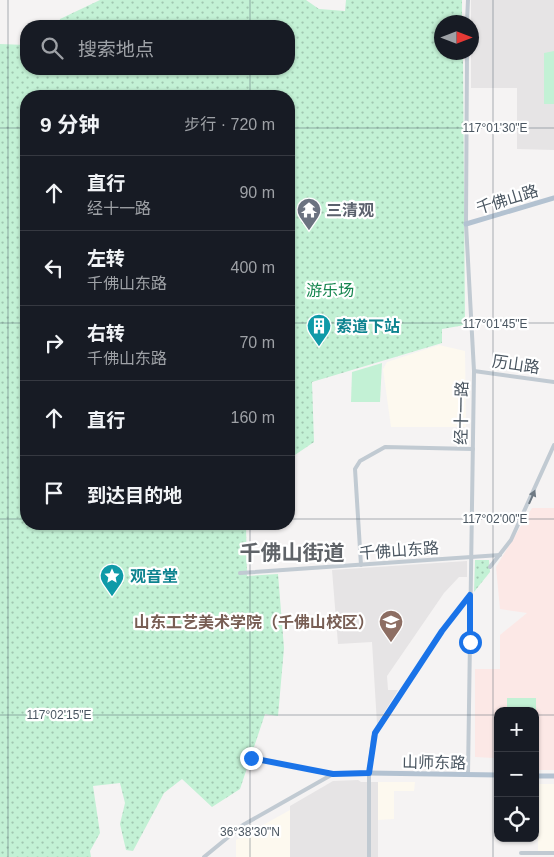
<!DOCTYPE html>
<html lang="zh">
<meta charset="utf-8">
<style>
body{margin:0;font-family:Arial,"Noto Sans SC",sans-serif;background:#20242c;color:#f1f3f6}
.controls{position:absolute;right:15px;bottom:15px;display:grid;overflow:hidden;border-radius:10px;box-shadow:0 1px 4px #0004}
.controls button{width:45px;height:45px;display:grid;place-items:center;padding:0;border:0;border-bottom:1px solid #363941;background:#171b24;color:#f1f3f6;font:25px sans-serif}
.compass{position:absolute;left:434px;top:15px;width:45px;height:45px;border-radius:50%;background:#171b24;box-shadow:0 1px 4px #0004;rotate:90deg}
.stop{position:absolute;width:15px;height:15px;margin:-11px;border:4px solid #1a73e8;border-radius:50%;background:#fff}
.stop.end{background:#1a73e8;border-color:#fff;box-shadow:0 1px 5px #0008}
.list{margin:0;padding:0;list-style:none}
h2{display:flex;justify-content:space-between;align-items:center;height:65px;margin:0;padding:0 20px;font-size:21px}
h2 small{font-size:16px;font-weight:400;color:#9ea1a6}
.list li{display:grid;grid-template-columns:32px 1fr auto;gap:15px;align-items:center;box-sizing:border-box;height:75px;padding:0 20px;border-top:1px solid #363941}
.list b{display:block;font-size:19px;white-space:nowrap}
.list p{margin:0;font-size:16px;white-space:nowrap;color:#9ea1a6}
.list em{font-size:16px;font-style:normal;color:#9ea1a6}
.icon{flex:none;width:28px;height:28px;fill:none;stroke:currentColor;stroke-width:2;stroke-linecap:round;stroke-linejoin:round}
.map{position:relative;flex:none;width:554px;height:857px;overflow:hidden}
.search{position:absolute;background:#171b24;box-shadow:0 1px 4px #0004;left:20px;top:20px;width:275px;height:55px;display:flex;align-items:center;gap:12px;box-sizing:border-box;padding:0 18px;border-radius:20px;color:#9ea1a6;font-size:19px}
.panel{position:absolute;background:#171b24;box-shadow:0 1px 4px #0004;left:20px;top:90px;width:275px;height:440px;border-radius:20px}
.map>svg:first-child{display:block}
.commercial{fill:#fdf9ef}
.education{fill:#e6e4e5}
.medical{fill:#fce8e6}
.park{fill:url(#park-dots)}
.garden{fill:#c3f1d5}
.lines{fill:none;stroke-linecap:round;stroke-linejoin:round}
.minor{stroke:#c1cad2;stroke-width:4}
.major{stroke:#b3c2d1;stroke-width:5}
.oneway{fill:#6e7983}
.route{stroke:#1a73e8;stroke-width:6}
.ticks{fill:none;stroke:#4a5661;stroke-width:1;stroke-opacity:0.45}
.labels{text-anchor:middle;stroke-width:4.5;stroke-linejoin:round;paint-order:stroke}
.street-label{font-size:16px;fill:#4a5661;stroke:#fff}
.worship-label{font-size:16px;font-weight:bold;fill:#5b616d;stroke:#fff;text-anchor:start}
.park-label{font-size:16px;fill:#17864f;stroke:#fff}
.culture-label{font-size:16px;font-weight:bold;fill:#0d838f;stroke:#fff;text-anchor:start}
.education-label{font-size:16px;font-weight:bold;fill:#785e54;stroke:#fff;text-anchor:end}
.district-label{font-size:21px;font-weight:bold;fill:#5f6368;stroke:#fff}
.ticks-label{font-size:12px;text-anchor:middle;fill:#4a5661;stroke:#fff;stroke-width:4.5;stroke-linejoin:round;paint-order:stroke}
</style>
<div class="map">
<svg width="554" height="857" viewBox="0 0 554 857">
<defs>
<pattern id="park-dots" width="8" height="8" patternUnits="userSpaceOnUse" patternTransform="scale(1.25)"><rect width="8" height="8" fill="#c3f1d5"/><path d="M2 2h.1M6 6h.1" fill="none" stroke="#a0c6b0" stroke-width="1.8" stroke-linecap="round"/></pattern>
</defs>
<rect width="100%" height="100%" fill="#f5f3f3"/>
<g class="commercial">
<path d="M439 345 465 351 466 427H391L383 369 387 362Z"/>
<path d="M378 782H415L414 791H394V819L378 820Z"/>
<rect x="538" y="784" width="16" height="67"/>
<path d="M290 810V857H236V840Z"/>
</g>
<g class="education">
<path d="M471 0H554V150L517 149V88H471Z"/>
<path d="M467 561V577H459L444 593 387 676 388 690H398L377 724 372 642 338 644 332 570Z"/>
<path d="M358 780 361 782H378V857H290V806L333 781Z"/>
</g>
<path class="medical" d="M532 508H554V770H535V711H498V770H494V758L475 757V669H500V635L527 613 500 609 496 567Z"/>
<g class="park">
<path d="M100 0H306L319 9 345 11 346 0H462V22H442V52L463 53 465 325 442 329V343L312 382 314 442 289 459V96H26V524H246L247 576 278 574 284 648 278 716 265 714 240 789 212 807 182 779 164 793 133 851 126 850 120 824 125 803 120 783 93 786 100 833 90 851 91 857H0V44L26 45V69H289V26H58L60 19Z"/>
<path d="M475 560H489L490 572 474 592Z"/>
</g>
<g class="garden">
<path d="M554 51V104H544V53Z"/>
<path d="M382 363 380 402H351L352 372Z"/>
<path d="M507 698H536V734L535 711H507Z"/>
</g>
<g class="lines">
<g class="minor">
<path d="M467 22 468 0"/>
<path d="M467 52 466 224 474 371 468 774"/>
<path d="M474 371 554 382"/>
<path d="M361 565 355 469 360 461 385 447 473 449"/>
<path d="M490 567 511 540 554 445"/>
<path d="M240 573 500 555"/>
<path d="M251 758 333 774"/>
<path d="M521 853H554"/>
<path d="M204 857 243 825 333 774 369 773"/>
<path d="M369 857V773L373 737 442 631 470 595"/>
</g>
<g class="major">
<path d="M466 224 554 198"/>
<path d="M369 773 498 775"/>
<path d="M535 776H554"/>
</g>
</g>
<defs><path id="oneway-solid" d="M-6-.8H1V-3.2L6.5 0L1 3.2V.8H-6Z" transform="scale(1.25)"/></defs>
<use class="oneway" href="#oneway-solid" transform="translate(532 497) rotate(-66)"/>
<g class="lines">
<path class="route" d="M251 758 333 774 369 773 375 733 442 631 470 595V642"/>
</g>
<path class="ticks" d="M8 0V857M250 0V26M493 0V857M250 69V96M0 128H26M289 128H554M0 323H26M289 323H554M0 519H26M289 519H554M250 524V857M0 715H498M535 715H554"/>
<defs>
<symbol id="temple-pin" viewBox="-11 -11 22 30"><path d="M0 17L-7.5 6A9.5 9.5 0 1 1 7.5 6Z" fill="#6b7280" stroke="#fff"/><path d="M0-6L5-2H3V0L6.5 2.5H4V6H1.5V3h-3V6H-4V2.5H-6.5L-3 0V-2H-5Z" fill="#fff"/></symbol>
<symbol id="building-pin" viewBox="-11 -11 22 30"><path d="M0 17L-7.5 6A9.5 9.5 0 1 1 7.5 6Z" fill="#0f9aa8" stroke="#fff"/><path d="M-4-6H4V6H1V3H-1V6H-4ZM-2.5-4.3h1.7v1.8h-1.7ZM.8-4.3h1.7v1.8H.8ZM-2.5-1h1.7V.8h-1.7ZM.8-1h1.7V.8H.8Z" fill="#fff"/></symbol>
<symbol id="sight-pin" viewBox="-11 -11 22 30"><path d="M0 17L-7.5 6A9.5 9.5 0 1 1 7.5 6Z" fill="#0f9aa8" stroke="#fff"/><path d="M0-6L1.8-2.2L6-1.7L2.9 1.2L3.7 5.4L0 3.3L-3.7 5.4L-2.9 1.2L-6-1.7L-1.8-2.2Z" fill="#fff"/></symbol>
<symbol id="university-pin" viewBox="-11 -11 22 30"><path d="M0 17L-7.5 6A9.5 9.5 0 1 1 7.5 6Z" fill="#8d6e63" stroke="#fff"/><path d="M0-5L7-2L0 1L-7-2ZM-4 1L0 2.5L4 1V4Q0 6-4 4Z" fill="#fff"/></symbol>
</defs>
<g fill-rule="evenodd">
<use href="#temple-pin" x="295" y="196" width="28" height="38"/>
<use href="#building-pin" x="305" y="312" width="28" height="38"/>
<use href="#sight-pin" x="98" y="562" width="28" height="38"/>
<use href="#university-pin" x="377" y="608" width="28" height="38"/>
</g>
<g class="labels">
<g class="street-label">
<text transform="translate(507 199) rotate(-17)" y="6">千佛山路</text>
<text transform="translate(516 364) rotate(8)" y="6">历山路</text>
<text transform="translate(461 413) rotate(-89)" y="6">经十一路</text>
<text transform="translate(399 550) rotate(-4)" y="6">千佛山东路</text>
<text transform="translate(434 762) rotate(1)" y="6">山师东路</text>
</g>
<g class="worship-label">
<text x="326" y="216">三清观</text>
</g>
<g class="park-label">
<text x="330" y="296">游乐场</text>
</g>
<g class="culture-label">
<text x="336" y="332">索道下站</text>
<text x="130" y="582">观音堂</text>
</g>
<g class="education-label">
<text x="374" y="628">山东工艺美术学院（千佛山校区）</text>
</g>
<g class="district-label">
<text x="292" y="560">千佛山街道</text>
</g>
</g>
<g class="ticks-label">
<text x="495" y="132">117°01'30"E</text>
<text x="495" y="328">117°01'45"E</text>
<text x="495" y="523">117°02'00"E</text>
<text x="59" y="719">117°02'15"E</text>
<text x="250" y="836">36°38'30"N</text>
</g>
</svg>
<div class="controls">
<button>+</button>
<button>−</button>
<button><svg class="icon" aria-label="locate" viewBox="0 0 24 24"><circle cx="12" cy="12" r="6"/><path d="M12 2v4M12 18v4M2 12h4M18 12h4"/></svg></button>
</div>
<svg class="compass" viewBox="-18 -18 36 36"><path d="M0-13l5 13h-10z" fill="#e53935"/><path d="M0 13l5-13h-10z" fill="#9ea1a6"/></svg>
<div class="stop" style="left:470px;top:642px"></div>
<div class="stop end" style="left:251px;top:758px"></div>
<div class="search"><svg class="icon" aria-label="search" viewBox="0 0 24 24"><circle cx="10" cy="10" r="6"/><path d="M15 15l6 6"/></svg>搜索地点</div>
<section class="panel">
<h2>9 分钟<small>步行 · 720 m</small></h2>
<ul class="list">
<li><svg class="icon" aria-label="ahead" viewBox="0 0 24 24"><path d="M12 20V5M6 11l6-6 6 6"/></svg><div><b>直行</b><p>经十一路</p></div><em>90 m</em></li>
<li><svg class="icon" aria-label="left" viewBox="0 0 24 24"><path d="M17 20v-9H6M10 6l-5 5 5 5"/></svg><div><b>左转</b><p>千佛山东路</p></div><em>400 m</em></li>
<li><svg class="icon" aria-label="right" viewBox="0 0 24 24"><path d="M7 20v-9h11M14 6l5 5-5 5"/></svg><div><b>右转</b><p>千佛山东路</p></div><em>70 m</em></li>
<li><svg class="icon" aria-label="ahead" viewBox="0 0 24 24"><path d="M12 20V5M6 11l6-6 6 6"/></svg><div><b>直行</b></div><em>160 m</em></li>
<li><svg class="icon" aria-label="arrive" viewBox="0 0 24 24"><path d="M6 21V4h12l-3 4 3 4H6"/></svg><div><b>到达目的地</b></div></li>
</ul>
</section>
</div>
